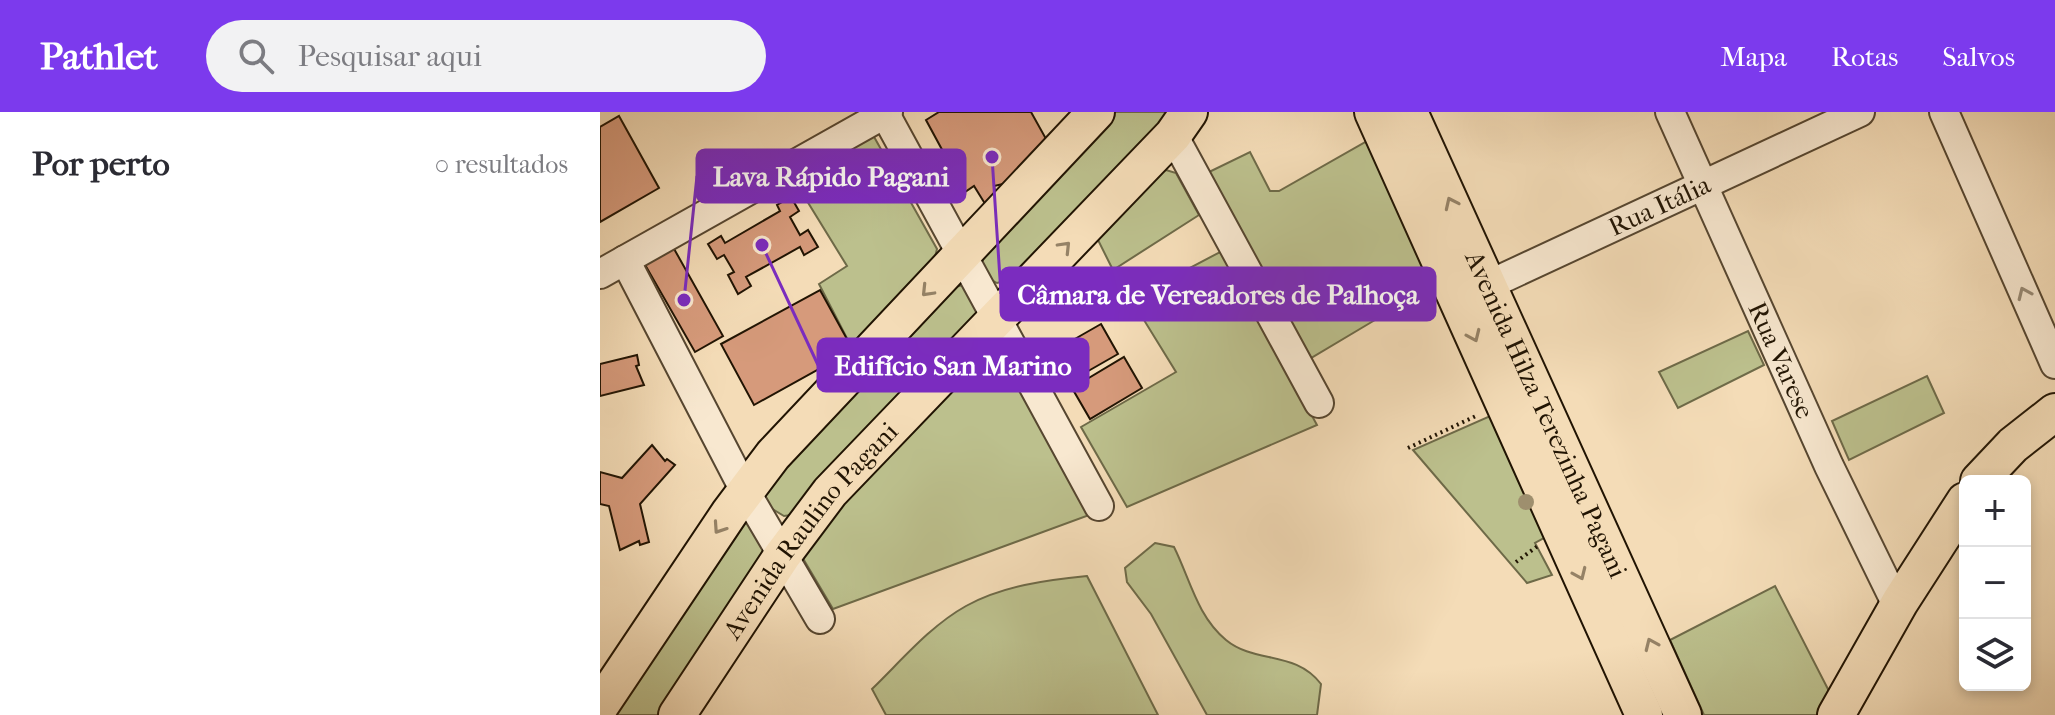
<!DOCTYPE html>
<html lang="pt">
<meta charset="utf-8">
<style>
body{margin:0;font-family:"IM FELL French Canon",serif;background:#f2f2f3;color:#2b2b33}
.controls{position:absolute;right:24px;bottom:24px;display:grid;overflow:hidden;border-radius:12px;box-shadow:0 4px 12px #0003}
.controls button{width:72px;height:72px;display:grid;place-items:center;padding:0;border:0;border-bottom:2px solid #e1e1e2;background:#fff;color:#2b2b33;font:40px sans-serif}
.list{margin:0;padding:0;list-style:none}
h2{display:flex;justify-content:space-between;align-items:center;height:104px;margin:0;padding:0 32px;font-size:34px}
h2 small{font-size:26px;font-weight:400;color:#7c7c81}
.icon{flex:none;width:44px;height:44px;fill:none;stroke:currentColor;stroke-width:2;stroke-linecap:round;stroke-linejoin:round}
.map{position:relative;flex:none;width:1455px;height:603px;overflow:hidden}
header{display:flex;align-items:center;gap:48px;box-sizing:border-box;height:112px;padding:0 40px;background:#7c3aed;color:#fff}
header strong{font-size:38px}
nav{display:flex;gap:44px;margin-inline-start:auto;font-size:28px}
.search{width:560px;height:72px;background:#f2f2f3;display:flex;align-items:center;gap:20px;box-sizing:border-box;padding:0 28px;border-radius:44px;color:#7c7c81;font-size:30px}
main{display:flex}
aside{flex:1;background:#fff}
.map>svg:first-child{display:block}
.green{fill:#bcc08d;stroke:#6e6a48;stroke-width:2}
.building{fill:#d69a7b;stroke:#211403;stroke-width:2}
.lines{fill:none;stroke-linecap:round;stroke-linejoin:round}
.minor-casing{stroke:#564630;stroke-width:32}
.major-casing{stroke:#211403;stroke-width:40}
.path{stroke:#211403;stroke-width:4;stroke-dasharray:2 4;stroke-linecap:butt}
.minor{stroke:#f8e8d0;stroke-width:28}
.major{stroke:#f4dcb7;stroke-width:36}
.tree{fill:#9e8f6e}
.oneway{stroke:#958266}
.oneway2{stroke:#978974}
.labels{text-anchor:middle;stroke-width:8;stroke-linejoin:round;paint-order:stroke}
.street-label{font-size:26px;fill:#211403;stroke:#f8e8d0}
.leader{fill:none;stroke:#7b2cbf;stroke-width:3}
.callout-dot{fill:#7b2cbf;stroke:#f8e8d0;stroke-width:3}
.callout{fill:#7b2cbf;stroke:#7b2cbf;stroke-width:3}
.callout-label{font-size:28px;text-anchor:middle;font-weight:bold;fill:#fff}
</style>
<header>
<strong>Pathlet</strong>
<div class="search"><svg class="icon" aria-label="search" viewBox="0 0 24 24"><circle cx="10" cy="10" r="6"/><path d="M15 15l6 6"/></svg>Pesquisar aqui</div>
<nav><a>Mapa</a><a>Rotas</a><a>Salvos</a></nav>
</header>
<main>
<aside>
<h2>Por perto<small>0 resultados</small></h2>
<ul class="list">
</ul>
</aside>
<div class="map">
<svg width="1455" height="603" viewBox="0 0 1455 603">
<rect width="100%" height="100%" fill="#f4dcb7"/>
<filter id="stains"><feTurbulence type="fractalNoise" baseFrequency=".0025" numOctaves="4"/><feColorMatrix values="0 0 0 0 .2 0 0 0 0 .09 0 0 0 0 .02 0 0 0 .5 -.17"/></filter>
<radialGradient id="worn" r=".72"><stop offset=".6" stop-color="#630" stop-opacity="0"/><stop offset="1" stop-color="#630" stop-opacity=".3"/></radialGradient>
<g class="green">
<path d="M514 0H572L412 167 397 171 388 166 381 155 385 138Z"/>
<path d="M273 23 337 137 334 149 253 238 219 172 247 154 196 71Z"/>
<path d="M769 28 828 157 784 179 780 205 711 246 607 61 650 40 670 79H679Z"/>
<path d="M566 58 576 61 599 103 513 158 497 126 559 60Z"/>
<path d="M622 139 717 313 527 395 481 315 576 260 531 187Z"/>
<path d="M363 173 381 199 198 402 184 404 169 395 163 383 170 364 351 176Z"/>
<path d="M1148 219 1164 253 1078 296 1059 260Z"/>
<path d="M391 223 492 402 233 497 195 433Z"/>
<path d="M1327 264 1344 301 1249 348 1232 309Z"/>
<path d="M897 301 953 421 935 431 952 463 927 471 813 338Z"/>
<path d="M142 405 163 431 164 442 65 603H10Z"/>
<path d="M555 431 574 435C590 467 597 504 626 528 655 552 695 538 721 572L717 603H607L551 502 527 470 525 456Z"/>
<path d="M487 464 558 603H286L272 577C301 549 330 514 366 494 402 474 446 468 487 464Z"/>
<path d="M1175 474 1231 583 1219 603H1104L1070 528Z"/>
</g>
<g class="building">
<path d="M339 0H431L450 34 420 68 394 74 397 89 387 95 374 74 365 80 326 8Z"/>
<path d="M19 4 59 76 0 110V15Z"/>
<path d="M191 85 199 99 190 105 200 123 208 118 218 135 204 143 200 135 146 165 151 174 138 182 128 163 134 160 124 143 117 147 108 132 121 124 125 131 180 99 177 93Z"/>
<path d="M73 135 123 224 95 240 44 151Z"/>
<path d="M220 178 253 238 154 293 121 232Z"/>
<path d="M501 212 518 242 469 270 452 240Z"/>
<path d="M37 243 39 253 36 254 44 273 0 284V252Z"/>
<path d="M524 245 542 276 490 307 472 276Z"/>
<path d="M52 333 65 349 67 347 75 353 40 392 49 430 40 433 39 429 20 438 9 394 0 392V360L22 366Z"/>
</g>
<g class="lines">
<defs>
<g id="minor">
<path d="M284 0 499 394"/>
<path id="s1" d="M1070 0 1229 354 1298 495"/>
<path d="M1344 0 1455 252"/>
<path d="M573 23 719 291"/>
<path d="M25 148 145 379 220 507"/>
<path d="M0 162 288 0"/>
<path id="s2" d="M869 182 1260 0"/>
</g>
<g id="major">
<path d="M773 0 1044 603"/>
<path id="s3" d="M809 0 1083 603"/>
<path d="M1379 369 1413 333 1455 300"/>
<path d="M0 594 130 400 173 343 496 0"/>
<path id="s4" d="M77 603 182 444 230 380 573 23 589 0"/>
<path d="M1236 603 1300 490 1365 389"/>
</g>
</defs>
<use href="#minor" class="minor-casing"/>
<use href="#major" class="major-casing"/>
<g class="path">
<path d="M808 336 878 303"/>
<path d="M916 450 939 433"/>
</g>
<use href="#minor" class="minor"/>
<use href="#major" class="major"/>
</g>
<circle class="tree" cx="926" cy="390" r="8"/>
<defs><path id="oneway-chevron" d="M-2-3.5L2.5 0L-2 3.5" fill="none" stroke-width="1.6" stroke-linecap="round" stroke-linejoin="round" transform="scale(2)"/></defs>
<g class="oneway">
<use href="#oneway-chevron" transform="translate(851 91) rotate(-115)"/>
<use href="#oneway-chevron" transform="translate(465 135) rotate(-46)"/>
<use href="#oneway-chevron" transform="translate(327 179) rotate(134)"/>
<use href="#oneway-chevron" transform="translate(874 224) rotate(66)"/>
<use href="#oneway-chevron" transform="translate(119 416) rotate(124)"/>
<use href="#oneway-chevron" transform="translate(980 462) rotate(66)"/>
<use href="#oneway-chevron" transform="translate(1051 532) rotate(-114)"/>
</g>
<use class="oneway2" href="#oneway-chevron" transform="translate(1424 181) rotate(-114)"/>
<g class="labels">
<g class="street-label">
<text dy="9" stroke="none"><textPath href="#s2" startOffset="210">Rua Itália</textPath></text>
<text dy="9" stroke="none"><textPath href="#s1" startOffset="272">Rua Varese</textPath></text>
<text dy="9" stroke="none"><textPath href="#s3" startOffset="332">Avenida Hilza Terezinha Pagani</textPath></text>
<text dy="9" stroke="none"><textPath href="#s4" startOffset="228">Avenida Raulino Pagani</textPath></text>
</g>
</g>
<path class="leader" d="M84 188L97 64M392 45L401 182M162 133L218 253"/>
<g class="callout-dot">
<circle cx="84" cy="188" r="8"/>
<circle cx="392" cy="45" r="8"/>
<circle cx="162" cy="133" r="8"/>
</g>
<g class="callout">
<rect x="97" y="38" width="268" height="52" rx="8"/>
<rect x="401" y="156" width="434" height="52" rx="8"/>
<rect x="218" y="227" width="270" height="52" rx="8"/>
</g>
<g class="callout-label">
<text x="231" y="74">Lava Rápido Pagani</text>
<text x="618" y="192">Câmara de Vereadores de Palhoça</text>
<text x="353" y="263">Edifício San Marino</text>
</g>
<rect width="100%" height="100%" filter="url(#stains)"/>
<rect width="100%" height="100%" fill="url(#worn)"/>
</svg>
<div class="controls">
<button>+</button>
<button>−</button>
<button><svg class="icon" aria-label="layers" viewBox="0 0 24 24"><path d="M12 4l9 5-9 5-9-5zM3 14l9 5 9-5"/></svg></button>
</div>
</div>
</main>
